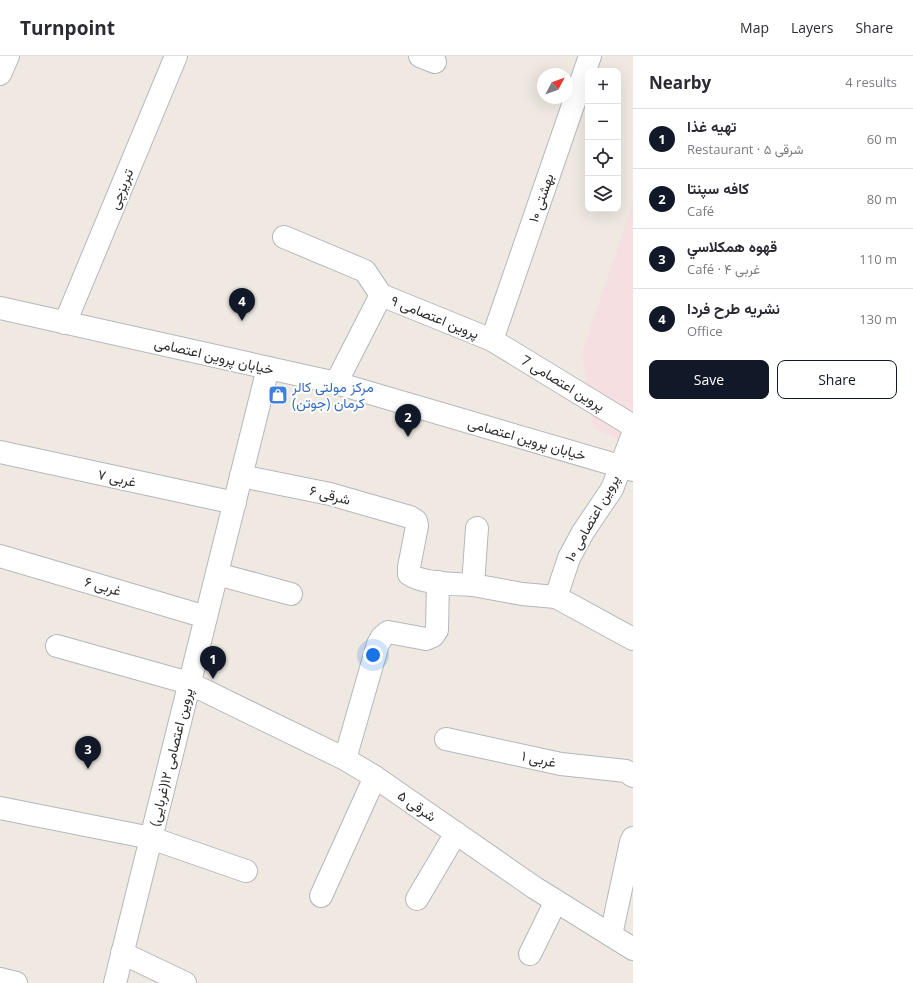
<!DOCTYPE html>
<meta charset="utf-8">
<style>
body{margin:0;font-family:"Open Sans",Vazirmatn,sans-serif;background:#f2f2f3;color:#2b2b33}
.controls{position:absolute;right:12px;top:12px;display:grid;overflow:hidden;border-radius:8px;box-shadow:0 4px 16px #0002}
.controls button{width:36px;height:36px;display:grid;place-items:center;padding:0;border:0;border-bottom:1px solid #e1e1e2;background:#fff;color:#2b2b33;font:20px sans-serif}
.compass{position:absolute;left:537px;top:12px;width:36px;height:36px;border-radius:50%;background:#fff;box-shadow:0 4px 16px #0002;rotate:49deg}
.you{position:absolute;left:373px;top:599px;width:14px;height:14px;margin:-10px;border:3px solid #fff;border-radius:50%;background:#1a73e8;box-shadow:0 0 0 6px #1a73e833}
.badge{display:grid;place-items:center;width:26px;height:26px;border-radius:50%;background:#111827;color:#fff;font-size:13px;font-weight:700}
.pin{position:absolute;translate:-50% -33px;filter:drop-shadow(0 1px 2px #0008)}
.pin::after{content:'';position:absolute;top:21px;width:14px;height:12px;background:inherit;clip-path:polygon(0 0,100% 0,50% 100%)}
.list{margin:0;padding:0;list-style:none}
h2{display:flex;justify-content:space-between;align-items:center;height:52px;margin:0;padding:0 16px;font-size:17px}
h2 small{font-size:13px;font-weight:400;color:#7c7c81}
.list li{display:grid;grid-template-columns:26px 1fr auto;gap:12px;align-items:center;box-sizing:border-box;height:60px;padding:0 16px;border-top:1px solid #e1e1e2}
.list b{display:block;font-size:15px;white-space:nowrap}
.list p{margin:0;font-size:13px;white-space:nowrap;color:#7c7c81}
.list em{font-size:13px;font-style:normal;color:#7c7c81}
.actions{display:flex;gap:8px;padding:12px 16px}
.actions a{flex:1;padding:9px 0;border:1px solid #111827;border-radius:8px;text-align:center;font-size:14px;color:#111827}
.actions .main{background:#111827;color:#fff}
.icon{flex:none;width:22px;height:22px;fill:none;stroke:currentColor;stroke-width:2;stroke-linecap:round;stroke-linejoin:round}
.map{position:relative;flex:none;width:633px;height:927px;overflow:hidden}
header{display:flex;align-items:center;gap:24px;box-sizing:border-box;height:56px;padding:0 20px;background:#fff;border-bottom:1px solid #e1e1e2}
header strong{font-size:19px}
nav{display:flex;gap:22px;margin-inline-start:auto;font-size:14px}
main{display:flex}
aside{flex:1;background:#fff}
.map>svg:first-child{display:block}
.medical{fill:#f5dfe0}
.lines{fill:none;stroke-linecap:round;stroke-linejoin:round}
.minor-casing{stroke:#b4b7c1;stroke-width:24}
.minor{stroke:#fff;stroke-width:22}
.labels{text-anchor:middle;stroke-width:4;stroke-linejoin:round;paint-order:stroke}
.street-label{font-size:14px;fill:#2e2e2e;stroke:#fff}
.shop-label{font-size:14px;fill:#366cbe;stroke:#fff;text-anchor:start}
</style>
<header>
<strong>Turnpoint</strong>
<nav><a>Map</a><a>Layers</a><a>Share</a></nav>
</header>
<main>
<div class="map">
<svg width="633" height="927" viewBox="0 0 633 927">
<rect width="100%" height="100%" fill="#efe9e1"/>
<path class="medical" d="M633 147V390L593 372 582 297Z"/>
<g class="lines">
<defs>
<g id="minor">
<path d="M420 0 435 6"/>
<path d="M0 18 8 0"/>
<path d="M284 181 365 215 381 239"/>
<path d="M0 252 336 327 633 414"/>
<path d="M65 267 176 0"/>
<path d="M492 284 590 0"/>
<path d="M336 327 381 239 492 284 633 370"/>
<path d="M0 396 235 447"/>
<path d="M241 420 330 438 410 461 416 465 417 470 409 511V518C422 528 456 528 473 529"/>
<path d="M477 472 473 529 522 538 556 541 569 502 583 476 612 433 633 378"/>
<path d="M0 500 206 561"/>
<path d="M217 518 291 538"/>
<path d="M556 541 633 583"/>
<path d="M57 590 189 627 345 703 375 721 535 832 633 893"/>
<path d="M446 683 561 708 626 715 633 720"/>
<path d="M345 703 378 588 382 581 388 576 426 583 433 580 437 574 438 526"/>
<path d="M0 752 151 782 246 815"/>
<path d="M321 840 375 721"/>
<path d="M417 843 456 777"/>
<path d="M611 879 631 786 633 782"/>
<path d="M122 897 185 927"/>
<path d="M530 898 556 845"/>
<path d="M0 923 16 927"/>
<path d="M115 927 268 312"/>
</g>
</defs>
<use href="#minor" class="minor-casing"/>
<use href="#minor" class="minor"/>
</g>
<defs>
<symbol id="shop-square" viewBox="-11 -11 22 22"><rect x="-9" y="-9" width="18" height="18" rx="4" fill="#3f7fe0" stroke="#fff"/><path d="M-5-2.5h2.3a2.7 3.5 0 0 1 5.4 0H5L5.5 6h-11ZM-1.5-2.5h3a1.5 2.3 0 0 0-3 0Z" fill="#fff"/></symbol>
</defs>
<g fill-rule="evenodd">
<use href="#shop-square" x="267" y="328" width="22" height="22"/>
</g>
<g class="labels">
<g class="street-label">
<text transform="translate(121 133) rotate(-68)" y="5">تبریزچی</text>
<text transform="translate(541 142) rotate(-71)" y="5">بهشتی ۱۰</text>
<text transform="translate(435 261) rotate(22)" y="5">پروین اعتصامی ۹</text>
<text transform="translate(214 300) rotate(13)" y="5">خیابان پروین اعتصامی</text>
<text transform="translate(563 327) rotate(31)" y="5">پروین اعتصامی 7</text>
<text transform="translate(527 383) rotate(16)" y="5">خیابان پروین اعتصامی</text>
<text transform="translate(117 422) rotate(12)" y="5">غربی ۷</text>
<text transform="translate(330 439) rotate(14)" y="5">شرقی ۶</text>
<text transform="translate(592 462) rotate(-61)" y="5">پروین اعتصامی ۱۰</text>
<text transform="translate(103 530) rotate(16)" y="5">غربی ۶</text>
<text transform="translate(171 701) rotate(-76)" y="5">پروین اعتصامی ۱۲(غربایی)</text>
<text transform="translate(539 703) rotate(12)" y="5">غربی ۱</text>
<text transform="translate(417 750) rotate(35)" y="5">شرقی ۵</text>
</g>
<g class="shop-label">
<text x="292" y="336">مرکز مولتی کالر<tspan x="292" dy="16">کرمان (جوتن)</tspan></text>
</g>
</g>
</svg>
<div class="controls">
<button>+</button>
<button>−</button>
<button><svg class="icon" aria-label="locate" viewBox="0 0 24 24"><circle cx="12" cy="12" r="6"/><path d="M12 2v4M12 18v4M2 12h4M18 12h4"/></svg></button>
<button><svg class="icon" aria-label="layers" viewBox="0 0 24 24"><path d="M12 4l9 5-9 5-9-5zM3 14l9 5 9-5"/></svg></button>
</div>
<svg class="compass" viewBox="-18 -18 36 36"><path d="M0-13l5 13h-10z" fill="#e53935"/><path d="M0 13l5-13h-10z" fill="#7c7c81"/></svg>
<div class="you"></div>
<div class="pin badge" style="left:213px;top:623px">1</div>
<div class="pin badge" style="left:408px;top:381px">2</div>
<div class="pin badge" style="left:88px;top:713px">3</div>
<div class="pin badge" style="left:242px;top:265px">4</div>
</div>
<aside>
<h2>Nearby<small>4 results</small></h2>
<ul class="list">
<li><span class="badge">1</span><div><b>تهیه غذا</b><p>Restaurant · شرقی ۵</p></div><em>60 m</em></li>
<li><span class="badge">2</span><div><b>کافه سپنتا</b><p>Café</p></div><em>80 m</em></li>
<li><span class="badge">3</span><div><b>قهوه همكلاسي</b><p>Café · غربی ۴</p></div><em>110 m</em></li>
<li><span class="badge">4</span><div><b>نشریه طرح فردا</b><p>Office</p></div><em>130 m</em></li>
</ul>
<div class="actions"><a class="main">Save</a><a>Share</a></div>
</aside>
</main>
